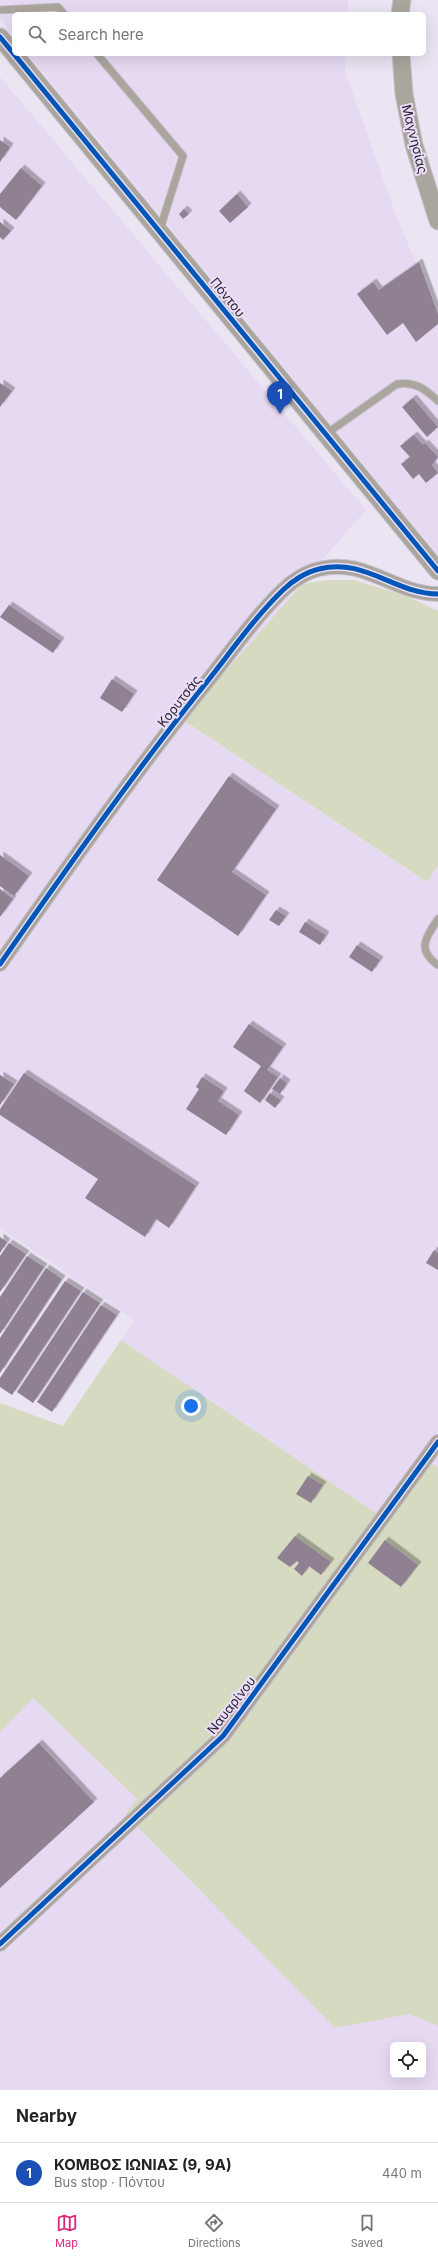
<!DOCTYPE html>
<meta charset="utf-8">
<style>
body{margin:0;font-family:Inter,sans-serif;background:#f2f2f2;color:#222}
.controls{position:absolute;right:12px;bottom:12px;display:grid;overflow:hidden;border-radius:6px;box-shadow:0 4px 16px #0002}
.controls button{width:36px;height:36px;display:grid;place-items:center;padding:0;border:0;border-bottom:1px solid #e0e0e0;background:#fff;color:#222;font:20px sans-serif}
.you{position:absolute;left:191px;top:1406px;width:14px;height:14px;margin:-10px;border:3px solid #fff;border-radius:50%;background:#1a73e8;box-shadow:0 0 0 6px #1a73e833}
.badge{display:grid;place-items:center;width:26px;height:26px;border-radius:50%;background:#db2777;color:#fff;font-size:13px;font-weight:700}
.pin{position:absolute;translate:-50% -33px;filter:drop-shadow(0 1px 2px #0008)}
.pin::after{content:'';position:absolute;top:21px;width:14px;height:12px;background:inherit;clip-path:polygon(0 0,100% 0,50% 100%)}
.list{margin:0;padding:0;list-style:none}
h2{display:flex;justify-content:space-between;align-items:center;height:52px;margin:0;padding:0 16px;font-size:17px}
h2 small{font-size:13px;font-weight:400;color:#767676}
.list li{display:grid;grid-template-columns:26px 1fr auto;gap:12px;align-items:center;box-sizing:border-box;height:60px;padding:0 16px;border-top:1px solid #e0e0e0}
.list b{display:block;font-size:15px;white-space:nowrap}
.list p{margin:0;font-size:13px;white-space:nowrap;color:#767676}
.list em{font-size:13px;font-style:normal;color:#767676}
.icon{flex:none;width:22px;height:22px;fill:none;stroke:currentColor;stroke-width:2;stroke-linecap:round;stroke-linejoin:round}
.map{position:relative;flex:none;width:438px;height:2090px;overflow:hidden}
.search{position:absolute;background:#fff;box-shadow:0 4px 16px #0002;left:12px;right:12px;top:12px;height:44px;display:flex;align-items:center;gap:10px;box-sizing:border-box;padding:0 14px;border-radius:6px;color:#767676;font-size:15px}
.sheet{height:112px;background:#fff}
nav{display:flex;justify-content:space-around;align-items:center;box-sizing:border-box;height:56px;border-top:1px solid #e0e0e0;background:#fff;font-size:11px;color:#767676}
nav a{display:grid;justify-items:center;gap:2px}
nav .on{color:#db2777}
.map>svg:first-child{display:block}
.built{fill:#e6daf3;fill-rule:evenodd}
.green{fill:#d6dac0}
.building{fill:#8f8092;filter:url(#shadow)}
.lines{fill:none;stroke-linecap:round;stroke-linejoin:round}
.service-casing{stroke:#c8c2ce;stroke-width:9}
.minor-casing{stroke:#c8c2ce;stroke-width:16}
.tertiary-casing{stroke:#c8c2ce;stroke-width:19}
.service{stroke:#aaa59d;stroke-width:7}
.minor{stroke:#aaa59d;stroke-width:14}
.tertiary{stroke:#aaa59d;stroke-width:17}
.cycleway-casing{stroke:#ebdef8;stroke-width:8}
.cycleway{stroke:#0057b8;stroke-width:5}
.labels{text-anchor:middle;stroke-width:4;stroke-linejoin:round;paint-order:stroke}
.street-label{font-size:13px;fill:#29242e;stroke:#ebdef8}
</style>
<div class="map">
<svg width="438" height="2090" viewBox="0 0 438 2090">
<defs>
<filter id="shadow"><feDropShadow dx="3.5" dy="-3.5" stdDeviation="0" flood-color="#0004"/></filter>
</defs>
<rect width="100%" height="100%" fill="#ebe4f2"/>
<g class="built">
<path d="M0 0H348L347 14H14V36L0 19Z"/>
<path d="M28 54H346L345 71 397 218 438 315V555Z"/>
<path d="M0 77 366 510 183 720 426 882 438 865V1468L429 1462 386 1520 121 1340 135 1320 0 1228Z"/>
<path d="M33 1698 137 1799 125 1814 335 2028 410 2014 438 2026V2090H0V1732ZM393 2045H423V2075H393Z"/>
</g>
<g class="green">
<path d="M328 580H354L407 596 438 611V865L427 882 183 720 302 584Z"/>
<path d="M121 1340 386 1520 429 1462 438 1468V2026L410 2014 335 2028 125 1814 137 1799 33 1698 0 1732V1403L63 1426Z"/>
</g>
<g class="building">
<path d="M0 140 10 147 0 162Z"/>
<path d="M21 168 42 186 16 220 0 207V194Z"/>
<path d="M237 194 248 207 230 223 219 211Z"/>
<path d="M184 209 189 214 183 219 179 214Z"/>
<path d="M0 222 11 231 3 240 0 237Z"/>
<path d="M419 262 438 314V324L416 342 403 323 387 335 357 294 373 282 379 290Z"/>
<path d="M0 383 12 391 0 407Z"/>
<path d="M413 398 438 427 427 437 402 407Z"/>
<path d="M414 435 423 445 425 443 438 457 432 465 438 473 426 483 419 474 413 479 401 464 410 457 400 446Z"/>
<path d="M9 605 61 641 53 653 0 617Z"/>
<path d="M112 679 134 694 122 712 100 698Z"/>
<path d="M229 776 276 809 232 872 266 895 238 936 157 880Z"/>
<path d="M0 855 29 876 14 896 0 886Z"/>
<path d="M0 889 13 899 0 917Z"/>
<path d="M276 910 286 916 279 926 269 920Z"/>
<path d="M305 922 326 935 320 945 299 932Z"/>
<path d="M357 945 380 960 372 972 349 957Z"/>
<path d="M249 1024 283 1047 267 1070 278 1077 260 1103 244 1091 261 1066 233 1047Z"/>
<path d="M24 1073 196 1186 169 1228 156 1219 145 1237 85 1198 98 1179 0 1115V1109Z"/>
<path d="M0 1075 14 1084 0 1105Z"/>
<path d="M202 1077 224 1091 218 1101 239 1115 226 1135 186 1109 199 1089 196 1087Z"/>
<path d="M280 1078 287 1083 280 1094 272 1089Z"/>
<path d="M270 1093 281 1100 275 1108 265 1100Z"/>
<path d="M0 1237 7 1242 0 1253Z"/>
<path d="M9 1243 26 1254 0 1292V1256Z"/>
<path d="M434 1250 438 1253V1270L426 1263Z"/>
<path d="M27 1256 44 1267 0 1334V1297Z"/>
<path d="M46 1268 62 1279 0 1373V1338Z"/>
<path d="M65 1281 81 1291 12 1395 0 1387V1378Z"/>
<path d="M83 1292 100 1303 33 1403 17 1392Z"/>
<path d="M101 1305 117 1315 52 1412 37 1402Z"/>
<path d="M308 1476 323 1485 311 1503 296 1494Z"/>
<path d="M295 1536 331 1562 321 1575 309 1566 302 1576 294 1569 299 1563 297 1561 290 1567 277 1558Z"/>
<path d="M385 1540 418 1565 401 1587 368 1563Z"/>
<path d="M39 1743 94 1802 0 1888V1778Z"/>
</g>
<g class="lines">
<defs>
<g id="service">
<path d="M0 10 58 7 64 14"/>
<path d="M97 54 183 156 160 229"/>
<path d="M326 434 397 384C415 381 425 389 438 401"/>
<path d="M438 919C426 937 416 950 438 965"/>
</g>
<g id="minor">
<path d="M0 964C65 871 131 777 202 688 228 656 253 619 283 590 292 581 306 572 319 569 364 557 395 594 438 594"/>
<path d="M0 1944 223 1736 438 1442"/>
</g>
<g id="tertiary">
<path d="M400 14 402 0"/>
<path d="M0 37 438 571"/>
<path d="M401 54 404 94 414 145 438 221"/>
</g>
</defs>
<use href="#service" class="service-casing"/>
<use href="#minor" class="minor-casing"/>
<use href="#tertiary" class="tertiary-casing"/>
<use href="#service" class="service"/>
<use href="#minor" class="minor"/>
<use href="#tertiary" class="tertiary"/>
<defs>
<g id="cycleway">
<path d="M0 37 438 571"/>
<path d="M0 964C65 871 131 777 202 688 228 656 253 619 283 590 292 581 306 572 319 569 364 557 395 594 438 594"/>
<path d="M0 1944 223 1736 438 1442"/>
</g>
</defs>
<use href="#cycleway" class="cycleway-casing"/>
<use href="#cycleway" class="cycleway"/>
</g>
<g class="labels">
<g class="street-label">
<text transform="translate(415 139) rotate(76)" y="5">Μαγνησίας</text>
<text transform="translate(228 297) rotate(51)" y="5">Πόντου</text>
<text transform="translate(179 701) rotate(-52)" y="5">Κορυτσάς</text>
<text transform="translate(231 1705) rotate(-52)" y="5">Ναυαρίνου</text>
</g>
</g>
</svg>
<div class="controls">
<button><svg class="icon" aria-label="locate" viewBox="0 0 24 24"><circle cx="12" cy="12" r="6"/><path d="M12 2v4M12 18v4M2 12h4M18 12h4"/></svg></button>
</div>
<div class="you"></div>
<div class="pin badge" style="left:280px;top:414px;background:#1a4fb4">1</div>
<div class="search"><svg class="icon" aria-label="search" viewBox="0 0 24 24"><circle cx="10" cy="10" r="6"/><path d="M15 15l6 6"/></svg>Search here</div>
</div>
<section class="sheet">
<h2>Nearby<small></small></h2>
<ul class="list">
<li><span class="badge" style="background:#1a4fb4">1</span><div><b>ΚΟΜΒΟΣ ΙΩΝΙΑΣ (9, 9Α)</b><p>Bus stop · Πόντου</p></div><em>440 m</em></li>
</ul>
</section>
<nav>
<a class="on"><svg class="icon" aria-label="map" viewBox="0 0 24 24"><path d="M3 6l6-2 6 2 6-2v14l-6 2-6-2-6 2zM9 4v14M15 6v14"/></svg>Map</a>
<a><svg class="icon" aria-label="directions" viewBox="0 0 24 24"><path d="M12 3l9 9-9 9-9-9zM9 14v-3h6M13 9l2 2-2 2"/></svg>Directions</a>
<a><svg class="icon" aria-label="saved" viewBox="0 0 24 24"><path d="M7 4h10v16l-5-4-5 4z"/></svg>Saved</a>
</nav>
